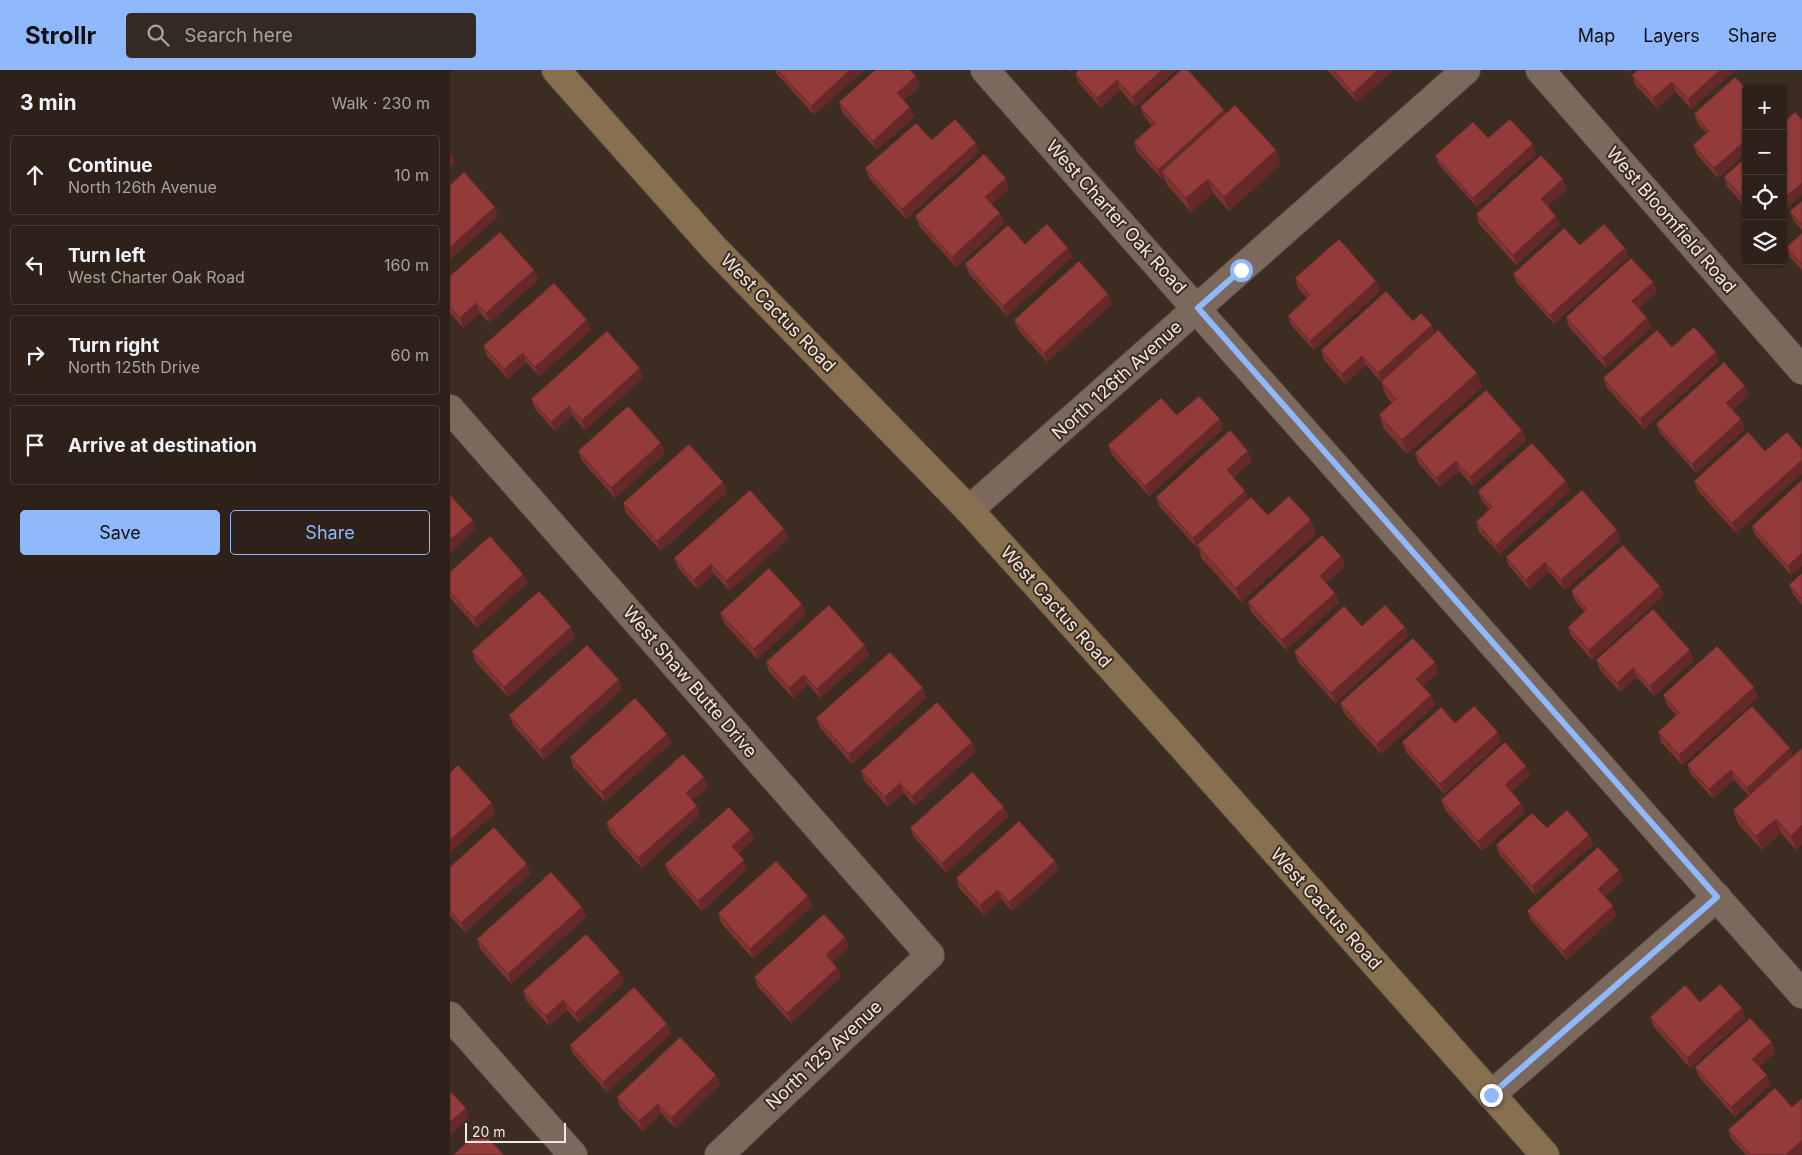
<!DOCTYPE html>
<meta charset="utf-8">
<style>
body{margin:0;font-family:Inter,sans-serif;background:#352923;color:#f1f3f6}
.controls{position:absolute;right:15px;top:15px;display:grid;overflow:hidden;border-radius:5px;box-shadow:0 1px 4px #0004}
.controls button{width:45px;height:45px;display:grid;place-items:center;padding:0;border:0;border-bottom:1px solid #483e39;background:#2d211a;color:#f1f3f6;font:25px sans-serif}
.scale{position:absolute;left:15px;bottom:12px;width:101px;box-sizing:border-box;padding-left:5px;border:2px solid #f3e8e1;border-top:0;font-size:14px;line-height:18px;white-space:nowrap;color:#f3e8e1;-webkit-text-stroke:4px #3c2c22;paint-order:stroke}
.stop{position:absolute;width:15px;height:15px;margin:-11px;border:4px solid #90b8fd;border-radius:50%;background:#fff}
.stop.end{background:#90b8fd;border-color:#fff;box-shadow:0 1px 5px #0008}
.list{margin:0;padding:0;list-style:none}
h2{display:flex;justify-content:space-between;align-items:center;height:65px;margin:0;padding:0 20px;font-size:21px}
h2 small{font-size:16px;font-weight:400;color:#a7a3a2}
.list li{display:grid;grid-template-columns:32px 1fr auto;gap:15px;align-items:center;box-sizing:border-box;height:80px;margin:0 10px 10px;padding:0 10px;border:1px solid #483e39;border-radius:5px}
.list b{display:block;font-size:19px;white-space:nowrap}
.list p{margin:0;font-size:16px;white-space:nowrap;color:#a7a3a2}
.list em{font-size:16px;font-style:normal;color:#a7a3a2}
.actions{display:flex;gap:10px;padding:15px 20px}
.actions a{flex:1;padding:11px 0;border:1px solid #90b8fd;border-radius:5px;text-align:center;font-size:18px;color:#90b8fd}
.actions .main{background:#90b8fd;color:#111}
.icon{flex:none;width:28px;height:28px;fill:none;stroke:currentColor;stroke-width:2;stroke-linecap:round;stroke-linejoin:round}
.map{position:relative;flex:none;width:1352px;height:1085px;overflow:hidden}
header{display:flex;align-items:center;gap:30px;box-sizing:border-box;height:70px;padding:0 25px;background:#90b8fd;color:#111}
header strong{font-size:24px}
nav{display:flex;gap:28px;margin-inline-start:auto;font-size:18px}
.search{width:350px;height:45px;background:#352923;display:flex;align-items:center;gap:12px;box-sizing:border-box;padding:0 18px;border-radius:5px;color:#a7a3a2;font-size:19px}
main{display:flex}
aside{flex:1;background:#2d211a}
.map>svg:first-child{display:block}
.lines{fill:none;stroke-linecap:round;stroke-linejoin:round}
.street-casing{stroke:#594b42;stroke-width:30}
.secondary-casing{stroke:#594b42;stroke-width:30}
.street{stroke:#7c695d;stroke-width:28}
.secondary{stroke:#877050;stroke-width:28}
.wall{fill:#7e3332}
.shaded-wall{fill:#662929}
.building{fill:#923b3a;stroke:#662929}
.route{stroke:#90b8fd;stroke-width:6}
.labels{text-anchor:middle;stroke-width:4;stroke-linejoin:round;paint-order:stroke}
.street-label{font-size:18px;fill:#f3e8e1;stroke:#3c2c22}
</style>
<header>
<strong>Strollr</strong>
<div class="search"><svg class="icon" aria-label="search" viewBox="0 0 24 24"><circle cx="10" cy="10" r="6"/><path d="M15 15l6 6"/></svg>Search here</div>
<nav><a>Map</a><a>Layers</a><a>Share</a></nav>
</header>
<main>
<aside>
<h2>3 min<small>Walk · 230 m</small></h2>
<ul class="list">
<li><svg class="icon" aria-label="ahead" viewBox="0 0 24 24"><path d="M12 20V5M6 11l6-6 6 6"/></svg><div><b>Continue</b><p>North 126th Avenue</p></div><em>10 m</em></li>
<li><svg class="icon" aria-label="left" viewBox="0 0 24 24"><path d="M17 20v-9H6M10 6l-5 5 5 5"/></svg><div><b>Turn left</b><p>West Charter Oak Road</p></div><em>160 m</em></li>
<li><svg class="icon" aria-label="right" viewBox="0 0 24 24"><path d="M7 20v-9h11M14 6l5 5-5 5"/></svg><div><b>Turn right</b><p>North 125th Drive</p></div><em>60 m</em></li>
<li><svg class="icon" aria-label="arrive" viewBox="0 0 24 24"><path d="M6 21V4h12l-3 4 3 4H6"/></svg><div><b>Arrive at destination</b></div></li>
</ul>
<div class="actions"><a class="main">Save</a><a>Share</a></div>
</aside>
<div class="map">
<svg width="1352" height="1085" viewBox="0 0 1352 1085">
<rect width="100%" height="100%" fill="#3c2c22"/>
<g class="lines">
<defs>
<g id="street">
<path d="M535 0 1352 924"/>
<path d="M1090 0 1352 300"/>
<path d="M0 339 480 885 269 1085"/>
<path d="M519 440 1016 0"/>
<path d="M0 946 123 1085"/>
<path d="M1041 1025 1267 827"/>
</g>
<path id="secondary" d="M106 0 264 178 519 440 715 657 1095 1085"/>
</defs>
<use href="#street" class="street-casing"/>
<use href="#secondary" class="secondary-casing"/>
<use href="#street" class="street"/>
<use href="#secondary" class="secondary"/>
</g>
<g class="wall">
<path d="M325 0H414L364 45 326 3Z"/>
<path d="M726 0 685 37 670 20 651 38 629 13 625 4Z"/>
<path d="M877 0H943L907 32Z"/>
<path d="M1285 0 1241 39 1225 21 1207 38 1185 15 1182 5Z"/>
<path d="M466 6 470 16 454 30 464 47 427 80 392 42 389 32Z"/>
<path d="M1296 19 1268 108 1247 85 1243 75 1256 63 1248 54 1244 44Z"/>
<path d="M690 37 774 40 775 44 831 94 779 141 763 123 741 142 717 115 714 107 712 109 687 82 684 72 702 56 694 46Z"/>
<path d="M1038 68 1086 84 1027 137 989 95 985 86Z"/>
<path d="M529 82 456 149 419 108 415 98Z"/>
<path d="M1296 87V137L1277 117 1274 107Z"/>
<path d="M559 118 542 134 554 153 506 197 469 156 465 146Z"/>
<path d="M1117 119 1098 136 1106 146 1110 155 1066 195 1029 154 1026 144Z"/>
<path d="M1352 131V160L1344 151 1340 141Z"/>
<path d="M1352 163V200L1340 187 1337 177Z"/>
<path d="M575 174 618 178 622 187 557 246 519 204 515 194Z"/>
<path d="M1130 175 1175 178 1178 187 1104 254 1067 213 1063 204Z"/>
<path d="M84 200 88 210 39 253 30 243 13 258 0 243V206Z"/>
<path d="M845 208 926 211 930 221 864 280 841 255 838 246 857 228 848 218Z"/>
<path d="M1203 212 1207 222 1189 238 1197 248 1201 258 1156 298 1119 257 1116 247Z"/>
<path d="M658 224 662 234 597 292 568 260 564 250Z"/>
<path d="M141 260 89 306 76 292 58 309 37 286 33 276Z"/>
<path d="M985 263 1032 317 957 384 934 359 929 345 942 333 936 326 931 312 916 295 895 314 874 290 871 280Z"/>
<path d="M1222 277 1266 282 1269 291 1194 359 1157 318 1153 308Z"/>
<path d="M193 308 135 360 122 345 105 361 85 339 81 329Z"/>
<path d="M1299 325 1283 340 1295 359 1246 403 1210 363 1206 354Z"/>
<path d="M727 345 770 349 773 359 699 426 662 385 658 375Z"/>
<path d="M1072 360 1076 370 1023 416 1009 401 990 417 968 393 965 383Z"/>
<path d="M1352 379V403L1286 463 1248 421 1244 411 1315 381Z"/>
<path d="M128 381 215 383 165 428 132 391Z"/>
<path d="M802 391 783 408 798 429 818 445 861 450 866 464 791 532 752 489 748 476 747 478 709 436 706 427Z"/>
<path d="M1352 410 1341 505 1305 465 1302 456Z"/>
<path d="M273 412 277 422 211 481 176 443 173 433Z"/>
<path d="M1028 421H1120L1050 484 1029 462 1026 452 1039 439 1032 431Z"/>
<path d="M334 459 338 468 280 521 264 504 247 519 228 498 224 488Z"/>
<path d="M1171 470 1115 520 1099 502 1079 519 1059 496 1056 487Z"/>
<path d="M891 486 895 496 876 513 885 523 889 532 836 580 801 542 798 532Z"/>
<path d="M0 502 73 504 77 513 27 558 0 528Z"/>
<path d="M1352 503V535L1343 524 1339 515Z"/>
<path d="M1121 521 1214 525 1142 590 1121 566 1118 557 1135 542 1125 531Z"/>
<path d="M270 543 356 544 307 589 274 553Z"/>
<path d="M912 556 955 557 958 566 885 633 848 592 844 582Z"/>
<path d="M121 557 125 567 58 627 25 591 22 581Z"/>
<path d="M1240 580 1244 590 1204 626 1187 607 1170 622 1150 600 1146 590Z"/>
<path d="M419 585 370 628 358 614 343 628 319 602 316 592Z"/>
<path d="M985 592 988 602 973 616 985 635 931 684 894 643 890 633Z"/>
<path d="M172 619 94 690 63 655 59 645Z"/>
<path d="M1213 625 1308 627 1232 695 1211 672 1208 662 1226 645 1217 635Z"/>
<path d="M476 628 402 694 370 658 366 648Z"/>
<path d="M1005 653 1048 662 1051 672 994 724 956 682 952 672Z"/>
<path d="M217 664 221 673 155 732 123 697 120 687Z"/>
<path d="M1352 678V774L1346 780 1331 763 1312 780 1288 754 1283 740 1299 726 1284 710 1263 729 1241 704 1237 695 1343 686Z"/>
<path d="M526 681 465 736 454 723 438 737 414 710 411 701Z"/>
<path d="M1080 705 1062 722 1071 733 1075 742 1032 781 995 740 991 730Z"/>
<path d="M258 717 242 730 247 736 250 745 192 798 160 763 156 753Z"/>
<path d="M554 737 558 747 496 803 464 767 460 758Z"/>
<path d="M1097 758 1139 765 1143 775 1085 825 1049 784 1046 775Z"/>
<path d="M300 760 304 770 288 783 297 799 252 841 219 804 215 794Z"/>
<path d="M605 791 608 800 562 841 551 829 534 845 509 818 506 808Z"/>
<path d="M77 794 80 804 15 862 0 846V797Z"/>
<path d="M1173 810 1154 827 1163 836 1166 846 1117 890 1081 850 1077 841Z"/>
<path d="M362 836 303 889 271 853 268 843Z"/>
<path d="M132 837 136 847 61 914 30 879 27 869Z"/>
<path d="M395 867 399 877 382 892 387 898 391 907 341 953 308 917 304 907Z"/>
<path d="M170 902 174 912 129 953 117 940 99 956 76 930 73 921Z"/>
<path d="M1250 932 1292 938 1295 948 1240 998 1203 956 1200 947Z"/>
<path d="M217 954 221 964 157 1022 123 984 120 975Z"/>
<path d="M1325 982 1309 997 1317 1005 1320 1015 1285 1047 1249 1007 1245 997Z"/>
<path d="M266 1005 270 1015 225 1058 211 1043 193 1061 170 1037 167 1027Z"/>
<path d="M1278 1060 1352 1083 1350 1085H1296L1282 1070Z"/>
</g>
<g class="shaded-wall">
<path d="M400 0H414L364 45 361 36Z"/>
<path d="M618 0H623L620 3Z"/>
<path d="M712 0H726L685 37 682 27Z"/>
<path d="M928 0H943L907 32 903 23Z"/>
<path d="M1174 0H1181L1176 4Z"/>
<path d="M1270 0H1285L1241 39 1238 29Z"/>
<path d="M466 6 470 16 451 33 447 23Z"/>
<path d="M667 10 670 20 651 38 647 28Z"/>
<path d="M1222 12 1225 21 1207 38 1203 28Z"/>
<path d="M460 37 464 47 427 80 423 71Z"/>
<path d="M774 40 778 50 712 101 714 107 712 109 708 100Z"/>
<path d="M1296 70V83L1268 108 1264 98Z"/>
<path d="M526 73 529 82 456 149 452 139Z"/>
<path d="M1083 74 1086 84 1027 137 1023 128Z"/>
<path d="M826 80 831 94 779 141 774 127Z"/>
<path d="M2 83 5 93 0 97V84Z"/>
<path d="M556 108 559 118 539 136 535 127Z"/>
<path d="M758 109 763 123 741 142 736 128Z"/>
<path d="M1113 109 1117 119 1095 139 1091 129Z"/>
<path d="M1352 113V125L1335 140 1333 134V129Z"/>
<path d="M45 137 48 147 0 190V177Z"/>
<path d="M550 143 554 153 506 197 502 187Z"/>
<path d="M1106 146 1110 155 1066 195 1063 185Z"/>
<path d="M618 178 622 187 557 246 553 236Z"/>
<path d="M1175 178 1178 187 1104 254 1100 245Z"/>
<path d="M84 200 88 210 39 253 36 243Z"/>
<path d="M926 211 930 221 864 280 860 271Z"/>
<path d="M1203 212 1207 222 1186 241 1182 231Z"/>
<path d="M658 224 662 234 597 292 594 283Z"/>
<path d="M26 233 30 243 13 258 10 248Z"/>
<path d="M1197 248 1201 258 1156 298 1153 288Z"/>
<path d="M137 250 141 260 89 306 85 297Z"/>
<path d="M982 255 985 265 931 313 928 303Z"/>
<path d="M1266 282 1269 291 1194 359 1190 349Z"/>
<path d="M73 283 76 292 58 309 54 299Z"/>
<path d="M912 286 916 295 895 314 892 304Z"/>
<path d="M190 298 193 308 135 360 132 350Z"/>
<path d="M1027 303 1032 317 957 384 952 370Z"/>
<path d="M1295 316 1299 325 1280 342 1276 333Z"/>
<path d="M119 336 122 345 105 361 101 352Z"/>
<path d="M770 349 773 359 699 426 695 416Z"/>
<path d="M1291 349 1295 359 1246 403 1242 394Z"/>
<path d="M1072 360 1076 370 1023 416 1020 407Z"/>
<path d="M211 373 215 383 165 428 161 418Z"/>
<path d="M798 381 802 391 780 410 777 400Z"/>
<path d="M1352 390V403L1286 463 1282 453Z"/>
<path d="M1006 391 1009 401 990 417 986 408Z"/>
<path d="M1116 411 1120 421 1050 484 1046 475Z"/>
<path d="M273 412 277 422 211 481 207 471Z"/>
<path d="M795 421 799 431 747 478 743 468Z"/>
<path d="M23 450 26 459 0 483V470Z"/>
<path d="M861 450 866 464 791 532 786 518Z"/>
<path d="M334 459 338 468 280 521 276 511Z"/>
<path d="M1167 460 1171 470 1115 520 1111 510Z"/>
<path d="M1352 483V496L1341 505 1338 496Z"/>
<path d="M891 486 895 496 873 515 870 506Z"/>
<path d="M1095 492 1099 502 1079 519 1076 510Z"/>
<path d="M261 494 264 504 247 519 244 510Z"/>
<path d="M73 504 77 513 27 558 24 548Z"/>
<path d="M1210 516 1214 525 1142 590 1139 580Z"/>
<path d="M885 523 889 532 836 580 832 570Z"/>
<path d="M352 534 356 544 307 589 304 579Z"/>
<path d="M121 557 125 567 58 627 54 617Z"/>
<path d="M955 557 958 566 885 633 881 623Z"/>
<path d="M415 575 419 585 370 628 367 619Z"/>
<path d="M1240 580 1244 590 1204 626 1200 616Z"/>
<path d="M985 592 988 602 970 618 966 609Z"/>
<path d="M1183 598 1187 607 1170 622 1167 613Z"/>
<path d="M354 605 358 614 343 628 339 618Z"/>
<path d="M169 610 172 619 94 690 90 680Z"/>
<path d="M1304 617 1308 627 1232 695 1229 685Z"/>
<path d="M473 618 476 628 402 694 399 684Z"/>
<path d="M981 625 985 635 931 684 927 674Z"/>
<path d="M1048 662 1051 672 994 724 990 714Z"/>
<path d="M217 664 221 673 155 732 152 722Z"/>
<path d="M522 672 526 681 465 736 462 726Z"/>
<path d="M1340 678 1344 688 1300 727 1297 718Z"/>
<path d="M1076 696 1080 705 1059 725 1055 715Z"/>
<path d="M1281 700 1284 710 1263 729 1259 719Z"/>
<path d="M254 707 258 717 239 733 236 723Z"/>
<path d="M450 713 454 723 438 737 435 727Z"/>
<path d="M42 733 45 743 0 783V770Z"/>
<path d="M1071 733 1075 742 1032 781 1028 771Z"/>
<path d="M247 736 250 745 192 798 188 788Z"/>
<path d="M554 737 558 747 496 803 492 793Z"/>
<path d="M1326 749 1331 763 1312 780 1306 766Z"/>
<path d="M1352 755V774L1346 780 1341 766Z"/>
<path d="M300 760 304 770 285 786 282 776Z"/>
<path d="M1139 765 1143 775 1085 825 1082 816Z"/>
<path d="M294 790 297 799 252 841 248 831Z"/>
<path d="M605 791 608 800 562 841 559 832Z"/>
<path d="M77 794 80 804 15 862 11 853Z"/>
<path d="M1169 800 1173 810 1151 829 1148 819Z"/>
<path d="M548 820 551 829 534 845 530 835Z"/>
<path d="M358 826 362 836 303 889 300 879Z"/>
<path d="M1163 836 1166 846 1117 890 1113 881Z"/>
<path d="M132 837 136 847 61 914 58 904Z"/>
<path d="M395 867 399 877 379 895 376 885Z"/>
<path d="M387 898 391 907 341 953 337 943Z"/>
<path d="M170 902 174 912 129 953 125 943Z"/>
<path d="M113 930 117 940 99 956 96 946Z"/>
<path d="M1292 938 1295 948 1240 998 1237 988Z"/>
<path d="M217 954 221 964 157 1022 153 1012Z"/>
<path d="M1322 972 1325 982 1306 999 1302 989Z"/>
<path d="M266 1005 270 1015 225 1058 221 1048Z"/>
<path d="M1317 1005 1320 1015 1285 1047 1281 1037Z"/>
<path d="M208 1034 211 1043 193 1061 189 1051Z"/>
<path d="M16 1038 19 1048 0 1065V1052Z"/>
<path d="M1352 1070V1083L1350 1085H1336Z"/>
</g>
<g class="building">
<path d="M328 0H400L361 36Z"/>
<path d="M425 0H460L466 6 447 23 460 37 423 71 389 32Z"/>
<path d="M629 0H712L682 27 667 10 647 28 625 4Z"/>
<path d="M731 0H738L774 40 708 100 684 72 705 53 690 37Z"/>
<path d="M883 0H928L903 23Z"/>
<path d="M1188 0H1270L1238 29 1222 12 1203 28 1182 5Z"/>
<path d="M1285 7 1296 19V70L1264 98 1243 75 1259 61 1244 44Z"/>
<path d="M785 35 826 80 774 127 758 109 736 128 712 101Z"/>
<path d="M1345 42 1352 50V113L1333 129V53Z"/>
<path d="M505 49 526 73 452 139 415 98 466 53 482 70Z"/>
<path d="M1060 49 1083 74 1023 128 985 86 1023 52 1038 68Z"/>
<path d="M534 84 556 108 535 127 550 143 502 187 465 146Z"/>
<path d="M1091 85 1113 109 1091 129 1106 146 1063 185 1026 144Z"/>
<path d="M1296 87V129L1295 130 1274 107Z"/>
<path d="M14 102 45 137 0 177V115Z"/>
<path d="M1352 131V155L1340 141Z"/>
<path d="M597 154 618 178 553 236 515 194 558 155 575 174Z"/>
<path d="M1154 154 1175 178 1100 245 1063 204 1114 158 1130 175Z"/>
<path d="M50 162 84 200 36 243 26 233 10 248 0 237V206Z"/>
<path d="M1352 163V194L1337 177Z"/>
<path d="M889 169 926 211 860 271 838 246 860 225 845 208Z"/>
<path d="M1181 188 1203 212 1182 231 1197 248 1153 288 1116 247Z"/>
<path d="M629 191 658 224 594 283 564 250Z"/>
<path d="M104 213 137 250 85 297 73 283 54 299 33 276Z"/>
<path d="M936 221 963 251 971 243 982 255 928 303 912 286 892 304 871 280Z"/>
<path d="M1244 257 1266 282 1190 349 1153 308 1207 260 1222 277Z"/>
<path d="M988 260 1027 303 952 370 929 345 946 329 931 312Z"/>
<path d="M157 261 190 298 132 350 119 336 101 352 81 329Z"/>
<path d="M1274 292 1295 316 1276 333 1291 349 1242 394 1206 354Z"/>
<path d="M1036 320 1072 360 1020 407 1006 391 986 408 965 383Z"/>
<path d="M749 326 770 349 695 416 658 375 711 328 727 345Z"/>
<path d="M178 336 211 373 161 418 128 381Z"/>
<path d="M780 360 798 381 777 400 795 421 743 468 706 427Z"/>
<path d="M1298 362 1315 381 1337 362 1352 379V390L1282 453 1244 411Z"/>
<path d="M1082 373 1116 411 1046 475 1026 452 1042 437 1028 421Z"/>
<path d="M239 374 273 412 207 471 173 433Z"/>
<path d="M1352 410V483L1338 496 1302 456Z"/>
<path d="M300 420 334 459 276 511 261 494 244 510 224 488Z"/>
<path d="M1132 420 1167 460 1111 510 1095 492 1076 510 1056 487Z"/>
<path d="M0 425 23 450 0 470Z"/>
<path d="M839 426 861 450 786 518 747 475 801 427 818 445Z"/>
<path d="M872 465 891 486 870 506 885 523 832 570 798 532Z"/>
<path d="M40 466 73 504 24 548 0 522V502Z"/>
<path d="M1173 475 1210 516 1139 580 1118 557 1137 539 1121 521Z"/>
<path d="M319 498 352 534 304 579 270 543Z"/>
<path d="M1352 503V529L1339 515Z"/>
<path d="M89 521 121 557 54 617 22 581Z"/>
<path d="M379 535 415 575 367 619 354 605 339 618 316 592Z"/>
<path d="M935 535 955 557 881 623 844 582 894 536 912 556Z"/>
<path d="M1203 539 1240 580 1200 616 1183 598 1167 613 1146 590Z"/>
<path d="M963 568 985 592 966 609 981 625 927 674 890 633Z"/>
<path d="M137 575 169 610 90 680 59 645Z"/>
<path d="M1267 576 1304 617 1229 685 1208 662 1229 643 1213 625Z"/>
<path d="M440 582 473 618 399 684 366 648Z"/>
<path d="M185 628 217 664 152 722 120 687Z"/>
<path d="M487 632 522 672 462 726 450 713 435 727 411 701Z"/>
<path d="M1024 636 1048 662 990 714 952 672 991 637 1005 653Z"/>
<path d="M1302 636 1340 678 1297 718 1281 700 1259 719 1237 695Z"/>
<path d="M1055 672 1076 696 1055 715 1071 733 1028 771 991 730Z"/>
<path d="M1352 678V755L1341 766 1326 749 1306 766 1283 740Z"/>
<path d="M233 684 254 707 236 723 247 736 188 788 156 753Z"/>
<path d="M8 695 42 733 0 770V703Z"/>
<path d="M522 702 554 737 492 793 460 758Z"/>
<path d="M279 737 300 760 282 776 294 790 248 831 215 794Z"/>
<path d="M1117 740 1139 765 1082 816 1046 775 1082 743 1097 758Z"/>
<path d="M569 751 605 791 559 832 548 820 530 835 506 808Z"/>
<path d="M44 757 77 794 11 853 0 840V797Z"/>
<path d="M1148 777 1169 800 1148 819 1163 836 1113 881 1077 841Z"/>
<path d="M326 791 358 826 300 879 268 843Z"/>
<path d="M101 802 132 837 58 904 27 869Z"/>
<path d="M374 844 395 867 376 885 387 898 337 943 304 907Z"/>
<path d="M136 864 170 902 125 943 113 930 96 946 73 921Z"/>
<path d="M1270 914 1292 938 1237 988 1200 947 1235 915 1250 932Z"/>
<path d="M184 917 217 954 153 1012 120 975Z"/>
<path d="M1300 948 1322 972 1302 989 1317 1005 1281 1037 1245 997Z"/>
<path d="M230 967 266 1005 221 1048 208 1034 189 1051 167 1027Z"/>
<path d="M1325 1018 1342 1037 1352 1028V1070L1336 1085H1301L1278 1060Z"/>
<path d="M0 1021 16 1038 0 1052Z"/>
<path d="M31 1060 54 1085H3Z"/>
</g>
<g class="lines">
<path class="route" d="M791 200 748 238 1267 827 1041 1025"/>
</g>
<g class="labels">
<g class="street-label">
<text transform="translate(666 147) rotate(48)" y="6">West Charter Oak Road</text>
<text transform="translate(1221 150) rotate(49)" y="6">West Bloomfield Road</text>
<text transform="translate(328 243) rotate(46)" y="6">West Cactus Road</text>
<text transform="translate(667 310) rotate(-42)" y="6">North 126th Avenue</text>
<text transform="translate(606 537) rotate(48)" y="6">West Cactus Road</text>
<text transform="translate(240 612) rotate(49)" y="6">West Shaw Butte Drive</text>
<text transform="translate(876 839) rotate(48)" y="6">West Cactus Road</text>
<text transform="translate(374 985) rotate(-43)" y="6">North 125 Avenue</text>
</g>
</g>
</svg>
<div class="controls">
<button>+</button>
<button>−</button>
<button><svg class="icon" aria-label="locate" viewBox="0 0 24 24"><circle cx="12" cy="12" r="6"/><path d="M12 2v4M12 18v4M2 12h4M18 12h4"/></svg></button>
<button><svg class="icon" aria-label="layers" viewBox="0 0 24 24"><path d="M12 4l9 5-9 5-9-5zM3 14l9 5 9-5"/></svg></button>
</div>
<div class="scale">20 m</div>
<div class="stop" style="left:791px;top:200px"></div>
<div class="stop end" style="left:1041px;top:1025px"></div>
</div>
</main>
